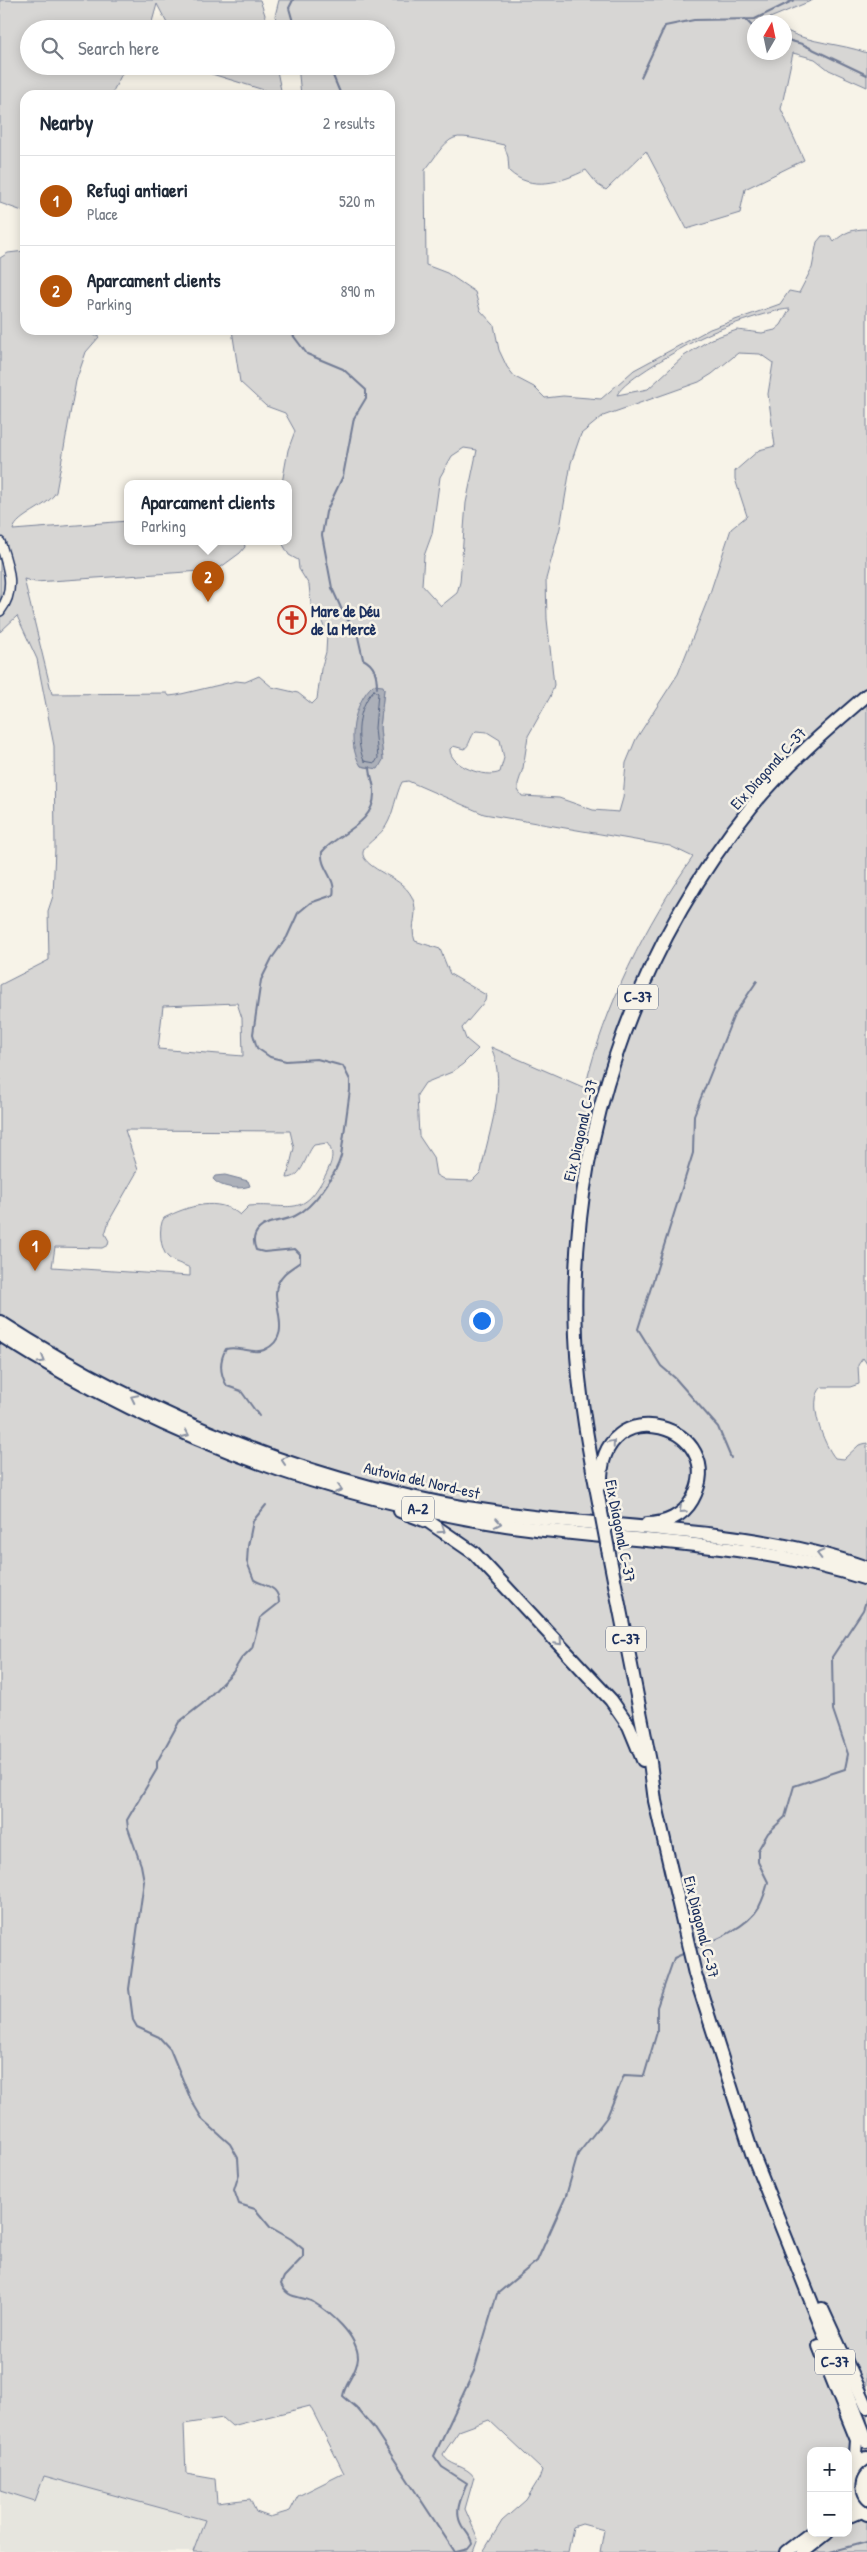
<!DOCTYPE html>
<meta charset="utf-8">
<style>
body{margin:0;font-family:"Patrick Hand",sans-serif;background:#f6f6f7;color:#1f2937}
.controls{position:absolute;right:15px;bottom:15px;display:grid;overflow:hidden;border-radius:10px;box-shadow:0 2px 12px #0003}
.controls button{width:45px;height:45px;display:grid;place-items:center;padding:0;border:0;border-bottom:1px solid #e0e1e3;background:#fff;color:#1f2937;font:25px sans-serif}
.compass{position:absolute;left:747px;top:15px;width:45px;height:45px;border-radius:50%;background:#fff;box-shadow:0 2px 12px #0003;rotate:9deg}
.you{position:absolute;left:481px;top:1320px;width:18px;height:18px;margin:-12px;border:4px solid #fff;border-radius:50%;background:#1a73e8;box-shadow:0 0 0 8px #1a73e833}
.badge{display:grid;place-items:center;width:32px;height:32px;border-radius:50%;background:#b45309;color:#fff;font-size:16px;font-weight:700}
.pin{position:absolute;translate:-50% -41px;filter:drop-shadow(0 1px 2px #0008)}
.pin::after{content:'';position:absolute;top:26px;width:18px;height:15px;background:inherit;clip-path:polygon(0 0,100% 0,50% 100%)}
.popup{position:absolute;left:124px;top:480px;width:168px;height:65px;box-sizing:border-box;display:grid;place-content:center;border-radius:10px;background:#fff;filter:drop-shadow(0 1px 4px #0005);font-size:16px;white-space:nowrap;color:#747a83}
.popup b{font-size:19px;color:#1f2937}
.popup::after{content:'';position:absolute;left:50%;top:100%;margin-left:-10px;border:10px solid transparent;border-top-color:#fff}
.list{margin:0;padding:0;list-style:none}
h2{display:flex;justify-content:space-between;align-items:center;height:65px;margin:0;padding:0 20px;font-size:21px}
h2 small{font-size:16px;font-weight:400;color:#747a83}
.list li{display:grid;grid-template-columns:32px 1fr auto;gap:15px;align-items:center;box-sizing:border-box;height:90px;padding:0 20px;border-top:1px solid #e0e1e3}
.list b{display:block;font-size:19px;white-space:nowrap}
.list p{margin:0;font-size:16px;white-space:nowrap;color:#747a83}
.list em{font-size:16px;font-style:normal;color:#747a83}
.icon{flex:none;width:28px;height:28px;fill:none;stroke:currentColor;stroke-width:2;stroke-linecap:round;stroke-linejoin:round}
.map{position:relative;flex:none;width:867px;height:2552px;overflow:hidden}
.search{position:absolute;background:#fff;box-shadow:0 2px 12px #0003;left:20px;top:20px;width:375px;height:55px;display:flex;align-items:center;gap:12px;box-sizing:border-box;padding:0 18px;border-radius:28px;color:#747a83;font-size:19px}
.panel{position:absolute;background:#fff;box-shadow:0 2px 12px #0003;left:20px;top:90px;width:375px;height:245px;border-radius:15px}
.map>svg:first-child{display:block}
.built{fill:#e6e5de}
.green{fill:#d7d6d4;stroke:#798299;fill-rule:evenodd}
.water{fill:#acb0b9;stroke:#727c95}
.lines{fill:none;stroke-linecap:round;stroke-linejoin:round}
.shore{stroke:#556382;stroke-width:1}
.stream{stroke:#727c95;stroke-width:2}
.minor-casing{stroke:#1b2f5e;stroke-width:12}
.highway-casing{stroke:#1b2f5e;stroke-width:16}
.minor{stroke:#f7f3e8;stroke-width:9}
.highway{stroke:#f7f3e8;stroke-width:12}
.highway-bridge-casing{stroke:#1b2f5e;stroke-width:16;stroke-linecap:butt}
.highway-bridge{stroke:#f7f3e8;stroke-width:12}
.oneway{stroke:#8991a3}
.labels{text-anchor:middle;stroke-width:5;stroke-linejoin:round;paint-order:stroke}
.shield{fill:#f7f3e8;stroke:#5d6a87;stroke-width:1}
.shield-label{font-size:15px;font-weight:bold;fill:#1b2f5e}
.poi-label{font-size:16px;font-weight:bold;fill:#1b2f5e;stroke:#f7f3e8;text-anchor:start}
.street-label{font-size:16px;fill:#1b2f5e;stroke:#f7f3e8}
</style>
<div class="map">
<svg width="867" height="2552" viewBox="0 0 867 2552">
<rect width="100%" height="100%" fill="#f7f3e8"/>
<filter id="ink" filterUnits="userSpaceOnUse"><feTurbulence type="fractalNoise" baseFrequency=".02" numOctaves="2"/><feDisplacementMap in="SourceGraphic" scale="10" xChannelSelector="R" yChannelSelector="G"/><feConvolveMatrix kernelMatrix="1 2 1 2 8 2 1 2 1" color-interpolation-filters="sRGB"/></filter>
<g filter="url(#ink)">
<path class="built" d="M44 2476 205 2520 193 2552H0V2490L35 2501Z"/>
<g class="green">
<path d="M0 0H260L265 15 262 29H170L157 4 150 29H29V66H126L111 95H25V212L0 203Z"/>
<path d="M279 0H813L770 18 771 22H754V52H784L785 30C811 44 840 43 867 53V87L829 70 815 59 793 53 781 109 804 160 745 189 740 213 687 229 646 151 606 190 598 185 586 170C562 182 531 192 509 171L508 157 504 145C493 143 463 134 454 138 443 142 433 161 425 170L426 265 447 273 475 292 480 310 494 325 499 350 507 367 515 377 534 387 545 398 563 396 601 399 634 370 710 329 780 304 789 291 799 293 812 268 817 242 822 236H830L834 242C844 232 853 229 867 229V1364L863 1358 858 1365 859 1384 850 1387H822C806 1401 824 1445 835 1458L844 1459 859 1445 867 1443V2463L863 2466 854 2483 858 2499 867 2508V2552H600L604 2530 582 2524 573 2527 568 2552H483L502 2521 526 2500 539 2479 542 2470 489 2420 459 2431 443 2454C447 2466 467 2465 474 2477L465 2509 478 2539 473 2552H193L205 2520 44 2476 35 2501 0 2490V985L49 960 48 911 53 896 55 848 54 746 37 659 17 616 0 632V258L8 253 25 251V330H94L93 335 99 337 86 352 76 381 56 492C47 508 17 515 13 530L128 521V541H244L245 547 240 553 217 570 35 582 24 579 52 694 167 693 169 696 177 695 236 681 245 682 259 676 272 687 298 693 312 704 317 699 321 669 326 652 327 634 322 622 312 612 309 585 299 569 298 560 289 555 281 541H288V483H282L288 450 295 431 285 413 266 406 240 382 232 330H390V95H301L298 66H386V29H279L275 16ZM790 309 781 325 775 330 762 333 737 330 711 339 684 356 648 389 617 395C623 380 682 348 698 339 717 329 769 310 790 309ZM738 353 760 354 773 363 768 394 775 446 759 450 735 471V479L747 516 731 529 708 599 678 674 636 739 626 763 623 798 619 812 593 810 559 798 522 796 518 790V784L523 768 528 736 550 697 554 685 547 619 546 579 560 528 571 463 581 434 603 416 699 382 712 374ZM464 448 477 450 466 503 460 582 457 593 441 606 422 585 424 556 432 534 440 477 452 456ZM384 689 380 728 383 760 370 768 361 766 354 748 355 718ZM476 731 487 732 500 740 504 758 500 772C487 779 449 766 450 749L453 746 464 749C470 746 470 736 476 731ZM408 781 484 814 670 846 693 857C646 923 604 1008 585 1088L491 1047C508 1087 488 1131 481 1172L472 1181 445 1180 436 1175 433 1157 419 1136 417 1095 425 1083 452 1072 463 1064 478 1049 466 1039 462 1028 485 1001 486 995 450 974 440 949 415 941C409 926 420 913 412 897 406 885 394 879 383 873 343 850 373 846 386 826 394 813 395 796 402 782ZM237 1003 242 1018 243 1056 158 1049 163 1006ZM125 1130 290 1131 294 1148 287 1178C303 1178 305 1155 314 1145L327 1143C335 1153 332 1161 327 1172 303 1220 292 1203 249 1206L240 1215C218 1196 188 1206 164 1218 158 1226 160 1250 168 1257 174 1263 183 1264 190 1268V1276L52 1267 55 1247 102 1248 108 1245 109 1241 105 1234 109 1221 138 1170ZM310 2406 344 2473 298 2496 290 2511 270 2517 256 2512 250 2499 217 2503 215 2479 186 2474 184 2424 223 2418 232 2426ZM811 2451H848V2533H811Z"/>
<path d="M186 66H276L282 95H280Z"/>
</g>
<g class="water">
<path d="M373 685 383 686 384 689 380 728 383 760 378 769 361 766C346 744 353 703 373 685Z"/>
<path d="M225 1175 248 1181 250 1186C240 1190 220 1188 213 1179L215 1176Z"/>
</g>
<g class="lines">
<path class="shore" d="M374 690 378 693 375 728 378 758 375 763 364 761C355 740 357 707 374 690Z"/>
<g class="stream">
<path d="M293 0 289 8 295 29"/>
<path d="M745 19 754 28"/>
<path d="M784 39 802 44 867 75"/>
<path d="M329 66 341 95"/>
<path d="M641 77 665 26 694 20 755 19 794 0"/>
<path d="M289 330 307 354 343 369 366 390V398L354 418 343 476 326 512 322 535 332 588 345 617 356 628 363 659C375 665 377 675 377 688"/>
<path d="M259 1416 241 1391 227 1386C220 1374 219 1361 226 1349 239 1345 252 1355 264 1350 296 1336 269 1302 278 1283 283 1272 291 1269 300 1262V1254L295 1249 264 1252 256 1250C253 1243 252 1236 259 1229 268 1220 283 1222 295 1216 313 1208 336 1175 341 1156L350 1090V1080L343 1066 317 1059 286 1061 270 1057 257 1048 253 1034 261 980 272 958 287 937 298 913 310 903 333 895C337 878 320 869 322 852 338 833 374 824 374 794 375 784 370 777 370 767"/>
<path d="M731 1458 718 1427 675 1378 661 1366 638 1329 693 1153 694 1115 734 1015 757 981"/>
<path d="M266 1505 253 1521 248 1546 247 1562 254 1580C267 1587 279 1586 279 1603L260 1618 252 1648 241 1659 233 1672 202 1704 179 1722 157 1762V1769L127 1820 128 1828 141 1865 144 1881 129 1989 133 2020 137 2027 159 2037 170 2049 191 2100 203 2120 230 2144 238 2158 239 2174 234 2190 239 2204 255 2209 270 2227 291 2239 303 2249V2257L284 2277 281 2284C288 2300 300 2295 313 2302 330 2312 358 2336 358 2358 357 2374 345 2382 343 2396L356 2407 373 2427 455 2552"/>
<path d="M694 1949C714 1941 748 1927 759 1907 763 1899 766 1890 768 1882L758 1862V1850L768 1833 785 1817 794 1786 845 1769 848 1754 833 1710 832 1657 863 1610 867 1598"/>
<path d="M456 2552 468 2549 472 2544C471 2536 466 2532 462 2526 453 2511 462 2497 467 2483L442 2467 434 2456 474 2371 497 2294 537 2261 566 2196 578 2154 607 2117 624 2075 644 2076 657 2032V2007L674 1958 685 1953"/>
<path d="M830 2552 867 2542"/>
</g>
<defs>
<path id="minor" d="M0 542C8 566 17 589 0 611"/>
<g id="highway">
<path d="M0 1322C150 1419 324 1489 501 1513 623 1530 750 1527 867 1568"/>
<path d="M0 1335C155 1433 325 1498 506 1525 628 1543 749 1540 867 1579"/>
<path d="M601 1484C598 1386 733 1426 692 1500 683 1516 665 1524 647 1524"/>
<path d="M400 1511 429 1522 474 1553 611 1700 629 1726 643 1760"/>
<path d="M601 1512C590 1456 578 1394 576 1336 568 1145 632 955 752 806 786 765 826 730 867 695"/>
<path d="M608 1549 650 1762 655 1801 695 1974 752 2153 867 2441"/>
<path d="M822 2309 867 2407"/>
<path d="M819 2346 857 2440 855 2467"/>
<path d="M867 2458C844 2471 843 2501 867 2514"/>
<path d="M848 2517 862 2511"/>
<path d="M786 2552 811 2533"/>
<path d="M803 2552 827 2533"/>
</g>
</defs>
<use href="#minor" class="minor-casing"/>
<use href="#highway" class="highway-casing"/>
<use href="#minor" class="minor"/>
<use href="#highway" class="highway"/>
<defs>
<path id="highway-bridge" d="M601 1512 608 1549"/>
</defs>
<use href="#highway-bridge" class="highway-bridge-casing"/>
<use href="#highway-bridge" class="highway-bridge"/>
</g>
<defs><path id="oneway-chevron" d="M-2-3.5L2.5 0L-2 3.5" fill="none" stroke-width="1.6" stroke-linecap="round" stroke-linejoin="round" transform="scale(1.25)"/></defs>
<g class="oneway">
<use href="#oneway-chevron" transform="translate(42 1360) rotate(30)"/>
<use href="#oneway-chevron" transform="translate(134 1398) rotate(-154)"/>
<use href="#oneway-chevron" transform="translate(186 1434) rotate(24)"/>
<use href="#oneway-chevron" transform="translate(612 1443) rotate(-50)"/>
<use href="#oneway-chevron" transform="translate(284 1460) rotate(-162)"/>
<use href="#oneway-chevron" transform="translate(339 1489) rotate(16)"/>
<use href="#oneway-chevron" transform="translate(682 1510) rotate(138)"/>
<use href="#oneway-chevron" transform="translate(498 1523) rotate(10)"/>
<use href="#oneway-chevron" transform="translate(442 1530) rotate(33)"/>
<use href="#oneway-chevron" transform="translate(820 1554) rotate(-166)"/>
<use href="#oneway-chevron" transform="translate(559 1642) rotate(47)"/>
</g>
</g>
<defs>
<symbol id="church-ring" viewBox="-11 -11 22 22"><circle r="9.5" fill="#f7f3e8" stroke="#c8321e" stroke-width="1.5"/><path d="M-1.2-6h2.4v3.5h3.3v2.4h-3.3V6h-2.4V-.1h-3.3v-2.4h3.3Z" fill="#c8321e"/></symbol>
</defs>
<g fill-rule="evenodd">
<use href="#church-ring" x="276" y="604" width="32" height="32"/>
</g>
<g class="labels">
<g class="shield">
<rect x="618" y="984.5" width="40" height="25" rx="4"/>
<rect x="402" y="1496.5" width="32" height="25" rx="4"/>
<rect x="606" y="1626.5" width="40" height="25" rx="4"/>
<rect x="815" y="2349.5" width="40" height="25" rx="4"/>
</g>
<g class="shield-label">
<text x="638" y="1002">C-37</text>
<text x="418" y="1514">A-2</text>
<text x="626" y="1644">C-37</text>
<text x="835" y="2367">C-37</text>
</g>
<g class="poi-label">
<text x="311" y="617">Mare de Déu<tspan x="311" dy="18">de la Mercè</tspan></text>
</g>
<g class="street-label">
<text transform="translate(768 768) rotate(-48)" y="6">Eix Diagonal C-37</text>
<text transform="translate(580 1130) rotate(-77)" y="6">Eix Diagonal C-37</text>
<text transform="translate(422 1480) rotate(13)" y="6">Autovia del Nord-est</text>
<text transform="translate(621 1531) rotate(79)" y="6">Eix Diagonal C-37</text>
<text transform="translate(702 1927) rotate(76)" y="6">Eix Diagonal C-37</text>
</g>
</g>
</svg>
<div class="controls">
<button>+</button>
<button>−</button>
</div>
<svg class="compass" viewBox="-18 -18 36 36"><path d="M0-13l5 13h-10z" fill="#e53935"/><path d="M0 13l5-13h-10z" fill="#747a83"/></svg>
<div class="you"></div>
<div class="pin badge" style="left:35px;top:1271px">1</div>
<div class="pin badge" style="left:208px;top:602px">2</div>
<div class="popup"><b>Aparcament clients</b>Parking</div>
<div class="search"><svg class="icon" aria-label="search" viewBox="0 0 24 24"><circle cx="10" cy="10" r="6"/><path d="M15 15l6 6"/></svg>Search here</div>
<section class="panel">
<h2>Nearby<small>2 results</small></h2>
<ul class="list">
<li><span class="badge">1</span><div><b>Refugi antiaeri</b><p>Place</p></div><em>520 m</em></li>
<li><span class="badge">2</span><div><b>Aparcament clients</b><p>Parking</p></div><em>890 m</em></li>
</ul>
</section>
</div>
